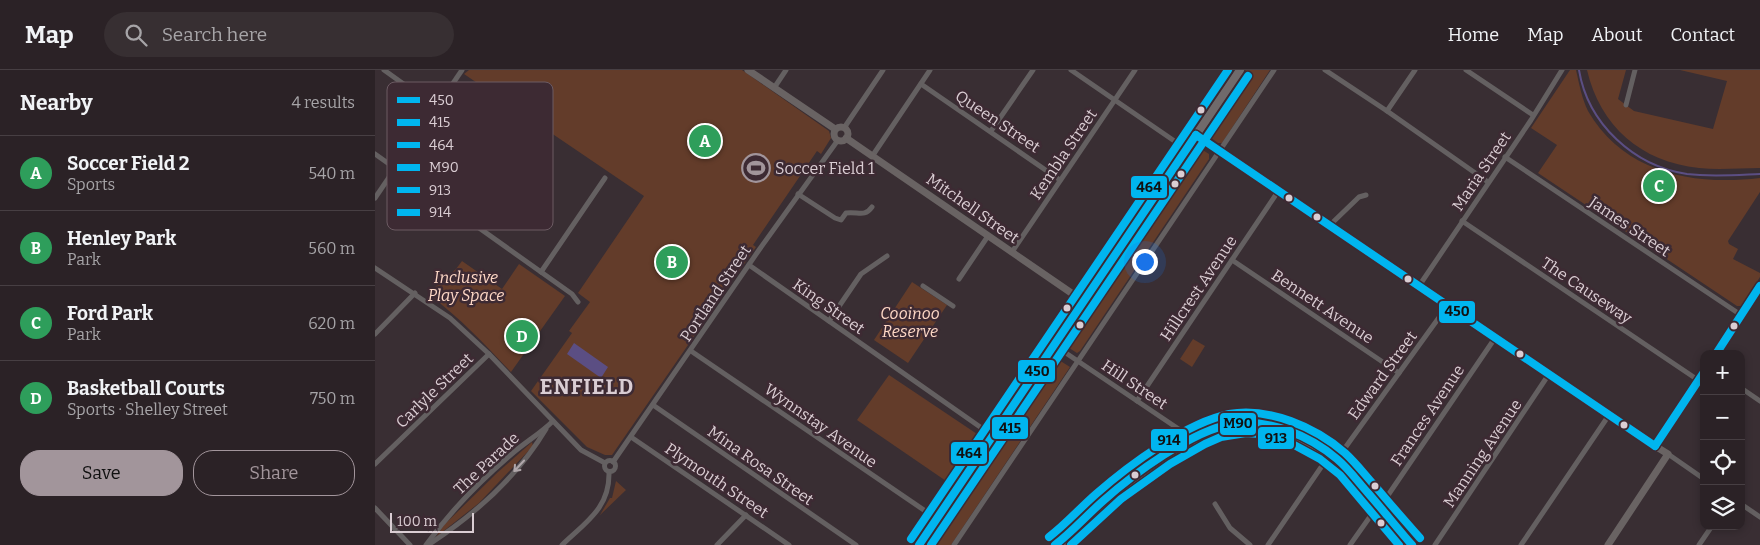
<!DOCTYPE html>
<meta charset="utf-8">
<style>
body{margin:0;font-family:Bitter,serif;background:#372f32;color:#f1f3f6}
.controls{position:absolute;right:15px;bottom:15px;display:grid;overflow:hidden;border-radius:10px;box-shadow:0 2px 8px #0003}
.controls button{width:45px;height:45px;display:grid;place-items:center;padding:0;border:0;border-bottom:1px solid #473f43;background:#2b2226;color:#f1f3f6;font:25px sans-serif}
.scale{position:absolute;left:15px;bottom:12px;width:84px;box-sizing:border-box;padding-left:5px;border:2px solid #dacdd3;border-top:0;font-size:14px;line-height:18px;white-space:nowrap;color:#dacdd3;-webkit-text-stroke:4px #3d2a33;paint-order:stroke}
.you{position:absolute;left:769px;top:191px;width:18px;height:18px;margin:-12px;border:4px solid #fff;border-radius:50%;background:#1a73e8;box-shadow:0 0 0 8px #1a73e833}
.badge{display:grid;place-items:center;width:32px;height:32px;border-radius:50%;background:#a2959b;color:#fff;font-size:16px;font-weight:700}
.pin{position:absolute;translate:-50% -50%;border:2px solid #fff;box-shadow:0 1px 5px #0006}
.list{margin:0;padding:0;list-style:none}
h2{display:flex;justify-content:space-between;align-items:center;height:65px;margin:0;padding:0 20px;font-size:21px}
h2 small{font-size:16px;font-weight:400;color:#a6a4a7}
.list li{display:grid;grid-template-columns:32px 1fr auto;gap:15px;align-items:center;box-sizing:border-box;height:75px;padding:0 20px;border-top:1px solid #473f43}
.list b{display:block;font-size:19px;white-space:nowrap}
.list p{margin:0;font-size:16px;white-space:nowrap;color:#a6a4a7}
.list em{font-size:16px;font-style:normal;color:#a6a4a7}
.actions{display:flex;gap:10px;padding:15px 20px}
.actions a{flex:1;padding:11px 0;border:1px solid #a2959b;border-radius:20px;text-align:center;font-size:18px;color:#a2959b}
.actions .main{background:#a2959b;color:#111}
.icon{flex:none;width:28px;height:28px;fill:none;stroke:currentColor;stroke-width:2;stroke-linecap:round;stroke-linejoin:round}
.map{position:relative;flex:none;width:1385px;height:475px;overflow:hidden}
header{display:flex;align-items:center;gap:30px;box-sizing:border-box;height:70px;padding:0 25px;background:#2b2226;border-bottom:1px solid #473f43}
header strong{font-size:24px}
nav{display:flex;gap:28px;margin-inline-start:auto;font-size:18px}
.search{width:350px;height:45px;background:#372f32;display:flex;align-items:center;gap:12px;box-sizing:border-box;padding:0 18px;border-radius:28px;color:#a6a4a7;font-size:19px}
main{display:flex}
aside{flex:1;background:#2b2226}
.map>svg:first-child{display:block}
.green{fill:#633c2a}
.water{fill:#5b4e83}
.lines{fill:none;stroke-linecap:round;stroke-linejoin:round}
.stream{stroke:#5b4e83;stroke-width:2}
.street{stroke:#646061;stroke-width:5}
.secondary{stroke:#696363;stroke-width:7}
.primary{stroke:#706a6b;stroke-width:8}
.highway{stroke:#6e6668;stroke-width:9}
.bus-1-casing{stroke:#3d2a33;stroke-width:11}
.bus-2-casing{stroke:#3d2a33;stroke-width:11}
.bus-3-casing{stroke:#3d2a33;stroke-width:11}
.bus-4-casing{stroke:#3d2a33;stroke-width:11}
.bus-5-casing{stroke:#3d2a33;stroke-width:11}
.bus-6-casing{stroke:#3d2a33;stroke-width:11}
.bus-1{stroke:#00b5ef;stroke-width:8}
.bus-2{stroke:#00b5ef;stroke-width:8}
.bus-3{stroke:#00b5ef;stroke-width:8}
.bus-4{stroke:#00b5ef;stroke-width:8}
.bus-5{stroke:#00b5ef;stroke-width:8}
.bus-6{stroke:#00b5ef;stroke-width:8}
.oneway{stroke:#b1a7ab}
.bus-dot{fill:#dacdd3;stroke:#3d2a33;stroke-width:2}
.labels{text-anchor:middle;stroke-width:5;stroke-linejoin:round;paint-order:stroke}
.street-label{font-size:16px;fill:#dacdd3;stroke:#3d2a33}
.poi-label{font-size:16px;fill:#dacdd3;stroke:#3d2a33;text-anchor:start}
.park-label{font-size:16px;font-style:italic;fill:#fed8c6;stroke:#3d2a33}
.district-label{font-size:21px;font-weight:bold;letter-spacing:1px;fill:#dacdd3;stroke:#3d2a33}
.key{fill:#3d2a33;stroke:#6c5b63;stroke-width:1}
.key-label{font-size:14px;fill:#dacdd3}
.line-badge{stroke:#3d2a33;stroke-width:2}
.pale-badge-label{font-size:14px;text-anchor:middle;font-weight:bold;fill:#111}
</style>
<header>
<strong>Map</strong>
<div class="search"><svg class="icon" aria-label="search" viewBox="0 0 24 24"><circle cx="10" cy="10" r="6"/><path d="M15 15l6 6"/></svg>Search here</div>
<nav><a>Home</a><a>Map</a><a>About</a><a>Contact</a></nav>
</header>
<main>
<aside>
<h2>Nearby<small>4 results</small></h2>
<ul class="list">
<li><span class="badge" style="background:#2e9e5b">A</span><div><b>Soccer Field 2</b><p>Sports</p></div><em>540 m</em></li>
<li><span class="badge" style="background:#2e9e5b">B</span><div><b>Henley Park</b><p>Park</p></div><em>560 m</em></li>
<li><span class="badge" style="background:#2e9e5b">C</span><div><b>Ford Park</b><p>Park</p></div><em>620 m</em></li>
<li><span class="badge" style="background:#2e9e5b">D</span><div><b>Basketball Courts</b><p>Sports · Shelley Street</p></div><em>750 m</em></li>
</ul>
<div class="actions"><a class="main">Save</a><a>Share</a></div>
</aside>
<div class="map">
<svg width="1385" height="475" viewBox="0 0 1385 475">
<rect width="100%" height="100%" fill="#392e33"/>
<g class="green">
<path d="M94 0H367L454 61 456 68 446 84 442 81 378 175 381 177 358 210 355 208 320 260 322 262 237 385H230L212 377 156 321 197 263 194 261 215 232 203 223 269 126 89 4Z"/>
<path d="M871 0H895L847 73H843L832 65 831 60Z"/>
<path d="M1195 0H1201C1204 13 1207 29 1213 41 1249 103 1318 116 1385 108V122L1353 171 1354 174 1363 179 1358 189 1385 203V207L1366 236H1362L1163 103 1182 75 1156 58Z"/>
<path d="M1212 0H1251L1243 29 1259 41 1338 59 1352 11 1305 0H1385V98C1365 98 1344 100 1324 98 1266 92 1225 56 1212 0Z"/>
<path d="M821 77H823L834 84V89L705 281 702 283 691 276 693 269 705 252 704 248Z"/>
<path d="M87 191 127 219 144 194 190 226 136 302C110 275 86 248 55 226L60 217 81 199Z"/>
<path d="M537 212 572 235 533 293 499 270Z"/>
<path d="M818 269 830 276 817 297 805 289Z"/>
<path d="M676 289 684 290 695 297 576 475H550Z"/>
<path d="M514 305 605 366 574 413 482 350Z"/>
<path d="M157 372 158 376 104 433 61 467 69 455 123 402Z"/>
<path d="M241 411 251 420 225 445 235 428H237Z"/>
</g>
<path class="water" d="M199 273 233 297 226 308 192 284Z"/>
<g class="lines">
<path class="stream" d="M1204 0C1213 54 1259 96 1312 104 1336 107 1361 105 1385 104"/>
<g class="street">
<path d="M9 0 62 38"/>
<path d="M696 0 811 79"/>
<path d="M950 0 1012 41 1113 112"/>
<path d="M1091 0 1158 45"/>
<path d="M546 14 685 110"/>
<path d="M399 18 411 0"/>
<path d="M1251 35 1260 0"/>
<path d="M1012 41 1040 0"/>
<path d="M469 58 508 0"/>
<path d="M616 61 658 0"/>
<path d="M821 65 1280 376"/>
<path d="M0 84 197 224 203 232"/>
<path d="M498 85 555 0"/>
<path d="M1130 87 1366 245"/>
<path d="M423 124 460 148 466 150 471 143C483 141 489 148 497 137"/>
<path d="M0 128 87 0"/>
<path d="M1087 151 1323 310"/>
<path d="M98 154 163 64"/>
<path d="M955 155 984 127 991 125"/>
<path d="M637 182 760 0"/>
<path d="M857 190 1024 303"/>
<path d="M374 195 618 366"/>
<path d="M0 198 75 248 114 284 206 380 230 393"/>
<path d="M166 202 230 108"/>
<path d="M584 209 613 166"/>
<path d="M548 216 578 236"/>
<path d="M1044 216 1156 50 1187 0"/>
<path d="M454 251 486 204 512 186"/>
<path d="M0 264 40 223"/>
<path d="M679 275 814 366 824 377"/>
<path d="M316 281 562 449"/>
<path d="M1366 318 1385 331"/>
<path d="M762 331 904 120"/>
<path d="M278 335 481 475"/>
<path d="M256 367 414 475"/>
<path d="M1293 384 1329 409"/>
<path d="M962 389 1073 235"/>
<circle cx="235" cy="396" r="5.5"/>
<path d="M238 392 384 180 463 70"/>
<path d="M0 394 114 284"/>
<path d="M840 434 855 458 875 475"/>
<path d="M1366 434 1385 447"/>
<path d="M1005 437 1120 268"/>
<path d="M0 438 35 475"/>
<path d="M51 475C76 440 106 410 139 382 152 371 166 363 178 351"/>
<path d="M53 475C99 445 143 406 171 359"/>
<path d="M187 475C211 452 235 438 234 402"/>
<path d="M342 475 371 445"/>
<path d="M579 475 899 0"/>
<path d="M893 475 951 390"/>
<path d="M975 475 999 441"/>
<path d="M1060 475 1174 304"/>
<path d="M1146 475 1234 345"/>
<path d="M1324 475 1337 456"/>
</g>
<g class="secondary">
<path d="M373 0 460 59"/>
<circle cx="466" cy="64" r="7"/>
<path d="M471 68 708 231"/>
<path d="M1341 284 1385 216"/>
<path d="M1233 475 1293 384 1280 376 1329 302"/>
</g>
<path class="primary" d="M544 475 865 0"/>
<g class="highway">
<path d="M680 475C697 462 712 446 728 431 755 408 822 359 857 354 894 349 934 366 962 389 976 401 986 416 998 429 1011 444 1024 460 1037 475"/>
<path d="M693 475C709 461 723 444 740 431 758 417 778 405 797 393 812 384 827 373 844 367 884 352 925 370 957 395 981 413 1007 451 1027 475"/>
</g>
<defs>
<g id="bus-1">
<path d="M821 65 1280 376"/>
<path d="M1341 284 1385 216"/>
<path d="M1280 376 1329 302"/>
<path d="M544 475 821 65"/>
</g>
<path id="bus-2" d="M556 475 873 6"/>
<path id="bus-3" d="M536 469 853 0"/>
<path id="bus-4" d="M680 475C697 462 711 446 728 431 757 405 818 360 857 354 894 348 935 366 962 389 974 399 983 412 993 423 1008 440 1022 458 1037 475"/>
<path id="bus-5" d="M696 475 746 429 795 394 830 374 846 367 871 363 884 364 910 370 945 389 965 405 1024 475"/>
<path id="bus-6" d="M674 467C691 454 705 438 721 424 754 395 811 353 854 344 894 337 940 357 970 383 981 393 990 405 1000 416 1015 434 1030 451 1045 468"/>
</defs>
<use href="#bus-1" class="bus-1-casing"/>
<use href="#bus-2" class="bus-2-casing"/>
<use href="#bus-3" class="bus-3-casing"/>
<use href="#bus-4" class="bus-4-casing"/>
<use href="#bus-5" class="bus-5-casing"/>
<use href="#bus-6" class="bus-6-casing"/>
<use href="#bus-1" class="bus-1"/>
<use href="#bus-2" class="bus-2"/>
<use href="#bus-3" class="bus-3"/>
<use href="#bus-4" class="bus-4"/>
<use href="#bus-5" class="bus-5"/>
<use href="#bus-6" class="bus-6"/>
</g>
<defs><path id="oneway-shaft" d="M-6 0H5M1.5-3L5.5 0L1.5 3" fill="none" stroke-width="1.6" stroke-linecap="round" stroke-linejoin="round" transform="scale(1.25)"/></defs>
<use class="oneway" href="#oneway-shaft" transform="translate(144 396) rotate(133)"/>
<defs>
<symbol id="stadium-ring" viewBox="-11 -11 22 22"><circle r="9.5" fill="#3d2a33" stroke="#a2959b" stroke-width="1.5"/><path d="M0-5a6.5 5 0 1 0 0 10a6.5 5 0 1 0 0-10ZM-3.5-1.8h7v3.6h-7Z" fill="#a2959b"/></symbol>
</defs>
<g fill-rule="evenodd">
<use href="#stadium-ring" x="365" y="82" width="32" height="32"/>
</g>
<g class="bus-dot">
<circle cx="826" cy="40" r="4.5"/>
<circle cx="806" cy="104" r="4.5"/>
<circle cx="800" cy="114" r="4.5"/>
<circle cx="914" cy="128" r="4.5"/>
<circle cx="942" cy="147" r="4.5"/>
<circle cx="1033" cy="209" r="4.5"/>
<circle cx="692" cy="238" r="4.5"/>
<circle cx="705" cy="255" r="4.5"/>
<circle cx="1359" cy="256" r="4.5"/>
<circle cx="1145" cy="284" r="4.5"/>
<circle cx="1249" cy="355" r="4.5"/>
<circle cx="760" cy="405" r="4.5"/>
<circle cx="1000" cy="416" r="4.5"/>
<circle cx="1006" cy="453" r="4.5"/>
</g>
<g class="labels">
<g class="street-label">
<text transform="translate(623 51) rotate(34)" y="6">Queen Street</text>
<text transform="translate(688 84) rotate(-56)" y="6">Kembla Street</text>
<text transform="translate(1106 101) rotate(-56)" y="6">Maria Street</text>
<text transform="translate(598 138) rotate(35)" y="6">Mitchell Street</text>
<text transform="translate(1255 156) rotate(34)" y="6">James Street</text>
<text transform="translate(823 218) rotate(-56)" y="6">Hillcrest Avenue</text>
<text transform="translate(1212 220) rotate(34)" y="6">The Causeway</text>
<text transform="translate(340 223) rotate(-56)" y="6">Portland Street</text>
<text transform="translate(454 236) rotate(35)" y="6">King Street</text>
<text transform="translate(948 236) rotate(34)" y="6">Bennett Avenue</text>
<text transform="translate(1007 305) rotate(-54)" y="6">Edward Street</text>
<text transform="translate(760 314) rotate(34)" y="6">Hill Street</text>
<text transform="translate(59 320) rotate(-44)" y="6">Carlyle Street</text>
<text transform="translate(1052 345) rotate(-56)" y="6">Frances Avenue</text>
<text transform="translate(446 355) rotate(35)" y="6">Wynnstay Avenue</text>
<text transform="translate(1107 383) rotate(-56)" y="6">Manning Avenue</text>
<text transform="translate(111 393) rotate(-43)" y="6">The Parade</text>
<text transform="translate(386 395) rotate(35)" y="6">Mina Rosa Street</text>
<text transform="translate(342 410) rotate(34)" y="6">Plymouth Street</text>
</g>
<g class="poi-label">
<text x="400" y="104">Soccer Field 1</text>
</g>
<g class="park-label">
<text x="91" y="213">Inclusive<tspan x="91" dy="18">Play Space</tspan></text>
<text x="535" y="249">Cooinoo<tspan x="535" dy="18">Reserve</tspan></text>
</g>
<g class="district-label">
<text x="212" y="324">ENFIELD</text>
</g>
</g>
<rect x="12" y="12" width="166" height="148" rx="8" class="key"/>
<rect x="22" y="27" width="23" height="6" fill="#00b5ef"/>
<rect x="22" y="49" width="23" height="7" fill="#00b5ef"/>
<rect x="22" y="72" width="23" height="6" fill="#00b5ef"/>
<rect x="22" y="94" width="23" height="7" fill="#00b5ef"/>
<rect x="22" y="117" width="23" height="6" fill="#00b5ef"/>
<rect x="22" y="139" width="23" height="7" fill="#00b5ef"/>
<g class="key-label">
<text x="54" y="35">450</text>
<text x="54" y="57">415</text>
<text x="54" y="80">464</text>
<text x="54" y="102">M90</text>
<text x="54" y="125">913</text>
<text x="54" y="147">914</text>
</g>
<g class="line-badge">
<rect x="755" y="105" width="38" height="24" rx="5" fill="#00b5ef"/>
<rect x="1063" y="230" width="38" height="24" rx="5" fill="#00b5ef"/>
<rect x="642" y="289" width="39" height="24" rx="5" fill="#00b5ef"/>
<rect x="844" y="342" width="38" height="24" rx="5" fill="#00b5ef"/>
<rect x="616" y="346" width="38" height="24" rx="5" fill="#00b5ef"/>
<rect x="882" y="356" width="38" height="24" rx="5" fill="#00b5ef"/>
<rect x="775" y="358" width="38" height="24" rx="5" fill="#00b5ef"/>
<rect x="575" y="371" width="38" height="24" rx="5" fill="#00b5ef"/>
</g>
<g class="pale-badge-label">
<text x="774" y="122">464</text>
<text x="1082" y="246">450</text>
<text x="662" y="306">450</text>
<text x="863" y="358">M90</text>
<text x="635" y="363">415</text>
<text x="901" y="373">913</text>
<text x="794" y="375">914</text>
<text x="594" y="388">464</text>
</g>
</svg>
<div class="controls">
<button>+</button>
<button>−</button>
<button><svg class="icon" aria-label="locate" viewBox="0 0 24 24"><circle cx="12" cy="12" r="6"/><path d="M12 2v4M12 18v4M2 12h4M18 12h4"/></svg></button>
<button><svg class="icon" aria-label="layers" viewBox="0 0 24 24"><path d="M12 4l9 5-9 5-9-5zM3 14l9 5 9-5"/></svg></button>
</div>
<div class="scale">100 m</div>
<div class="you"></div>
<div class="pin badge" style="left:330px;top:71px;background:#2e9e5b">A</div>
<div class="pin badge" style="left:297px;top:192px;background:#2e9e5b">B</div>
<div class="pin badge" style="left:1284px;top:116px;background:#2e9e5b">C</div>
<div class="pin badge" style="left:147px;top:266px;background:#2e9e5b">D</div>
</div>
</main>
